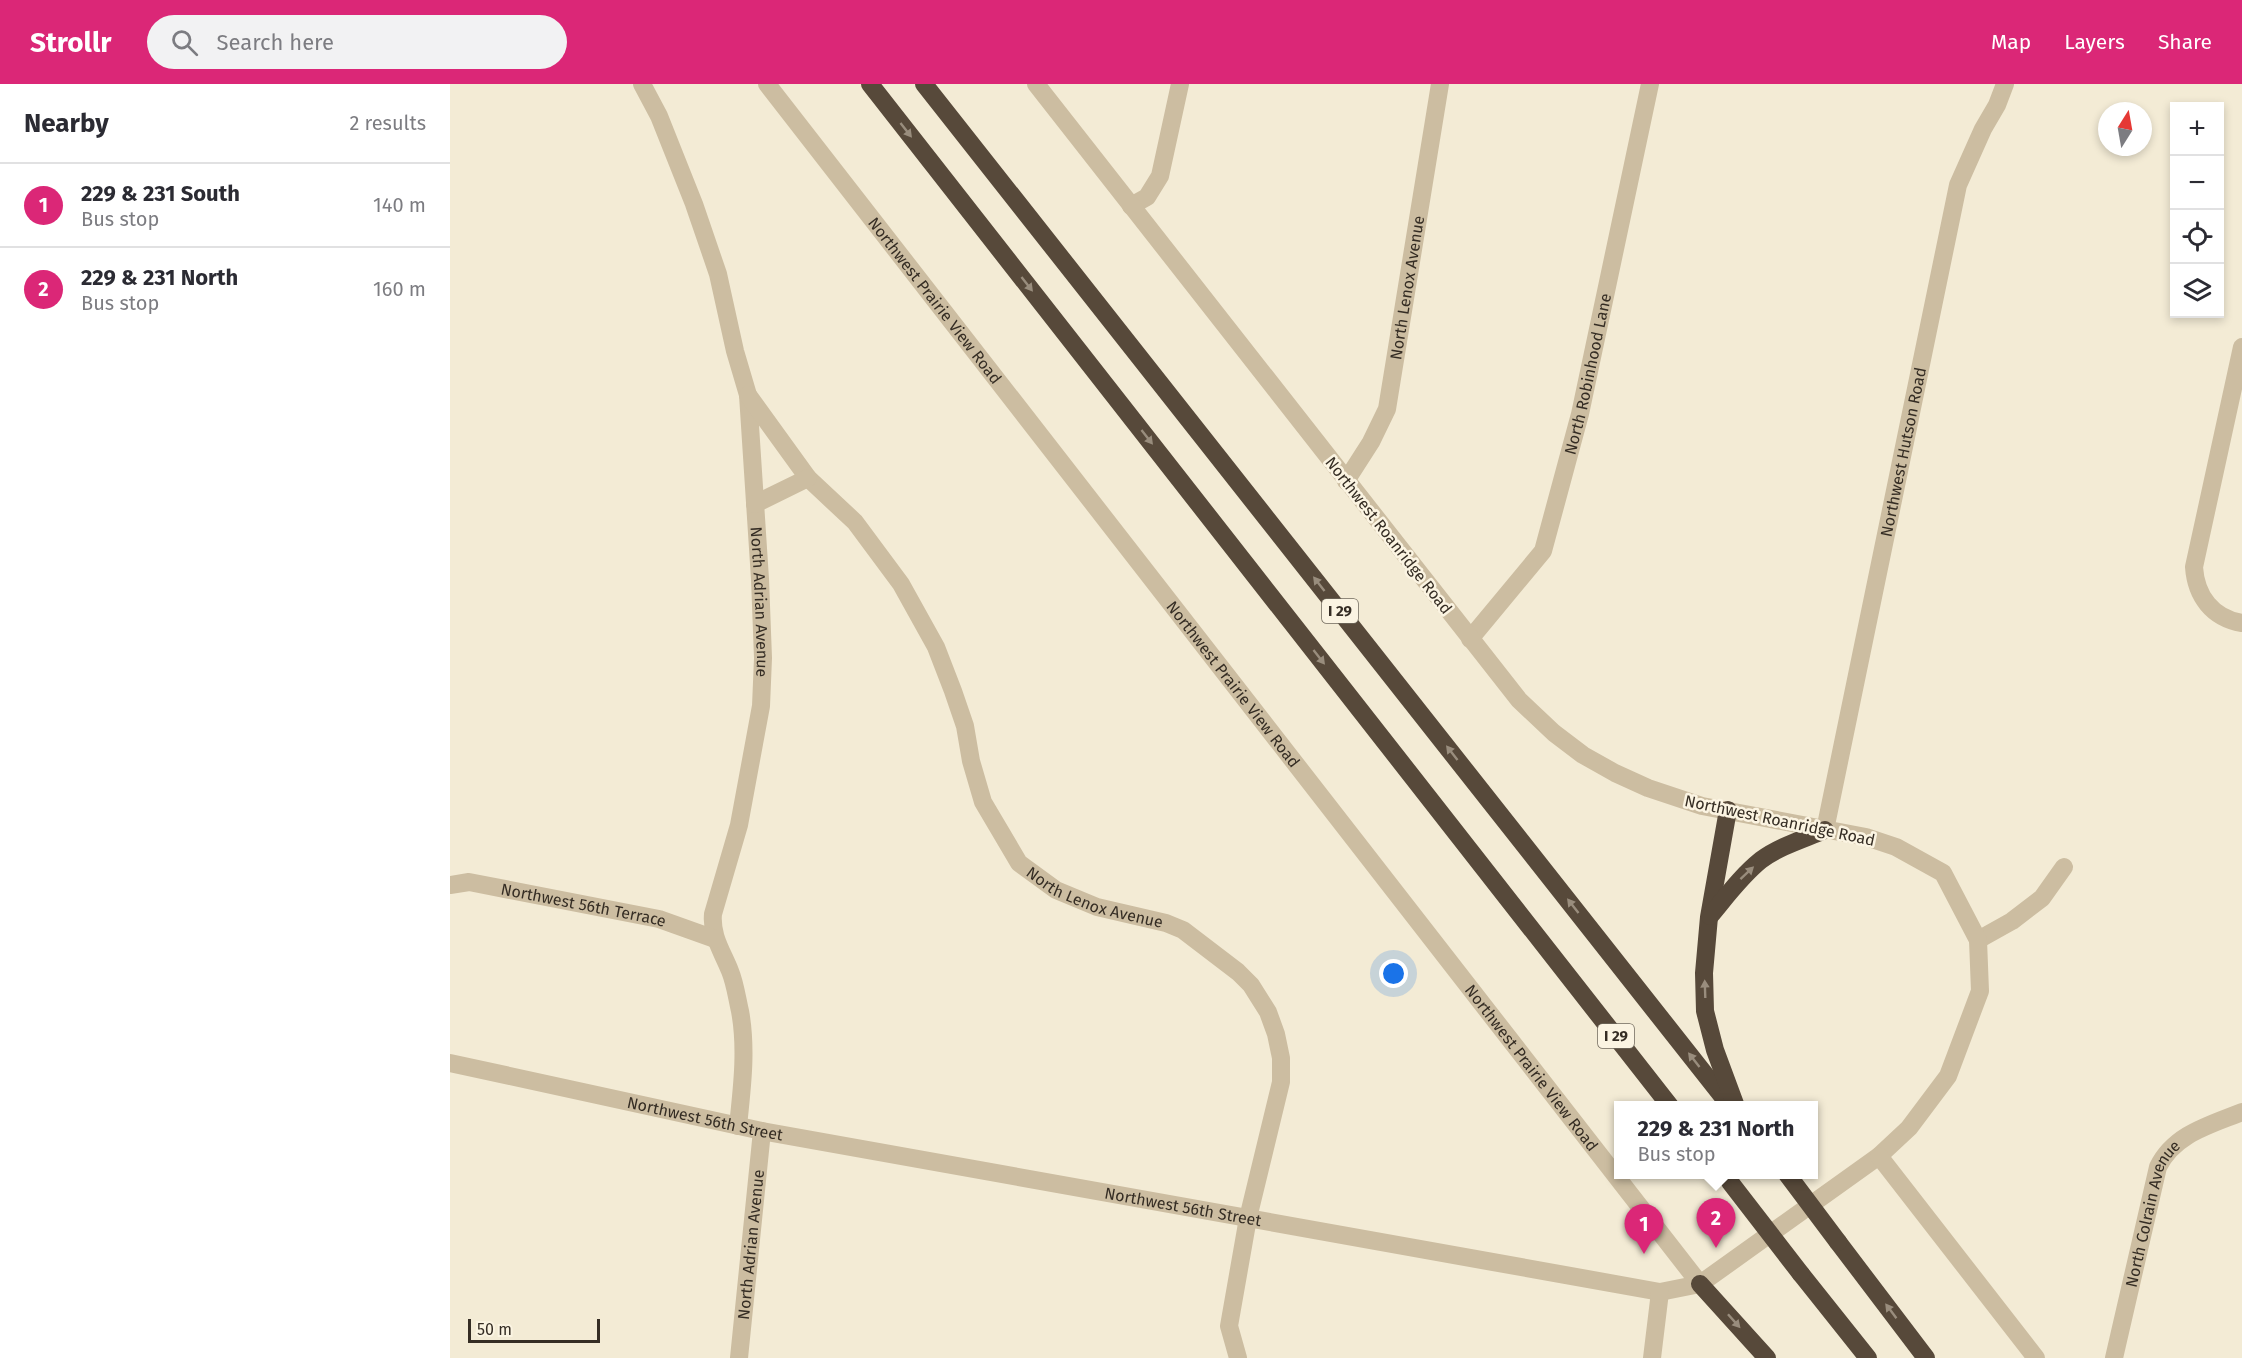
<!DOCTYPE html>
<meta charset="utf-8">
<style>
body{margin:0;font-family:"Fira Sans",sans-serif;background:#f2f2f3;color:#2b2b33}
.controls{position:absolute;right:18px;top:18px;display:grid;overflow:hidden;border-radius:0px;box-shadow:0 3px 9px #0003}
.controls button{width:54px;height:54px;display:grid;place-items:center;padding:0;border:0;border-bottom:2px solid #e1e1e2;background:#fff;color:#2b2b33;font:30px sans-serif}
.compass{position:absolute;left:1648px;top:18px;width:54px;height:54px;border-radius:50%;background:#fff;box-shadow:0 3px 9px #0003;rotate:11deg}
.scale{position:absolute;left:18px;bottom:15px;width:132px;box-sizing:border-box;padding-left:6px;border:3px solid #352d24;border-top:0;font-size:16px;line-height:21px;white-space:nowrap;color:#352d24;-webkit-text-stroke:4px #fbf4e2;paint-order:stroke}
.you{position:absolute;left:944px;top:890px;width:21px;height:21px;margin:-15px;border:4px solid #fff;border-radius:50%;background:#1a73e8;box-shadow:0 0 0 9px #1a73e833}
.badge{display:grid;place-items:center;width:39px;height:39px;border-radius:50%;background:#db2777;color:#fff;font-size:20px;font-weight:700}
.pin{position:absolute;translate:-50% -50px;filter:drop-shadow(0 2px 3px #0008)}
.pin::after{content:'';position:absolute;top:32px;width:21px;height:18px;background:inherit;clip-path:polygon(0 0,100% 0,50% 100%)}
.popup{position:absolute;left:1164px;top:1017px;width:204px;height:78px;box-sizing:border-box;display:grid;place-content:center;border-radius:0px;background:#fff;filter:drop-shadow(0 2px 4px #0005);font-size:20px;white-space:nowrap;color:#7c7c81}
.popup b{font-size:22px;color:#2b2b33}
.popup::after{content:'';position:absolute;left:50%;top:100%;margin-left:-12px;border:12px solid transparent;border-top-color:#fff}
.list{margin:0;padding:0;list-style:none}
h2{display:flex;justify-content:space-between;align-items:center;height:78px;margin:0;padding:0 24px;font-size:26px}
h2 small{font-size:20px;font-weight:400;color:#7c7c81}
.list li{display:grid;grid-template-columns:39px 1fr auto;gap:18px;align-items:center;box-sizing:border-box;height:84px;padding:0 24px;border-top:2px solid #e1e1e2}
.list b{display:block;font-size:22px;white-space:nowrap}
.list p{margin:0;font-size:20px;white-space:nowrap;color:#7c7c81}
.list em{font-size:20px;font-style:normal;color:#7c7c81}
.icon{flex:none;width:33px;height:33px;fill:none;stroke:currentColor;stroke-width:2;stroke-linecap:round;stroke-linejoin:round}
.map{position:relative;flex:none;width:1792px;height:1274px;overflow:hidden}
header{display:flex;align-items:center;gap:36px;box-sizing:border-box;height:84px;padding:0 30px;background:#db2777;color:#fff}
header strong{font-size:28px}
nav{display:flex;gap:33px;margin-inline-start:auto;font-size:21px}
.search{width:420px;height:54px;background:#f2f2f3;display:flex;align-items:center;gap:15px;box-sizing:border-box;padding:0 21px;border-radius:33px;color:#7c7c81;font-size:22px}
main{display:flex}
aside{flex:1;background:#fff}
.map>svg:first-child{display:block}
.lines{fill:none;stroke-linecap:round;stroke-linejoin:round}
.minor{stroke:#ccbda1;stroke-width:18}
.highway{stroke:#57493a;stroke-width:18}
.highway-bridge{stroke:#57493a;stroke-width:18}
.oneway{fill:#998d7d}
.labels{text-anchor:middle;stroke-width:5;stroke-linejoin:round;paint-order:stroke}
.shield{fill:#fbf4e2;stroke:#70695d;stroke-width:1.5}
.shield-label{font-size:15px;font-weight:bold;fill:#352d24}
.street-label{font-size:16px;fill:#352d24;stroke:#fbf4e2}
</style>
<header>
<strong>Strollr</strong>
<div class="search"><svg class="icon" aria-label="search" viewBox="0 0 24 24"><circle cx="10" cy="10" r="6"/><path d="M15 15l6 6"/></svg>Search here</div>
<nav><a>Map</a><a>Layers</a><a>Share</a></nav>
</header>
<main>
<aside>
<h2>Nearby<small>2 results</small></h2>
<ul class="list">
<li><span class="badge">1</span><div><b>229 &amp; 231 South</b><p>Bus stop</p></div><em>140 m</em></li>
<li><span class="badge">2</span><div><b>229 &amp; 231 North</b><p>Bus stop</p></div><em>160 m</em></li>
</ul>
</aside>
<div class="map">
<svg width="1792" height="1274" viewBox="0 0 1792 1274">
<rect width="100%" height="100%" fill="#f3ebd5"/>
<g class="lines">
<g class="minor">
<path id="s1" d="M192 0 209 32 244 120 268 190 285 267 298 311 310 495 313 574 311 622 289 741 263 830C261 852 272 867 280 887 285 899 287 914 290 927 297 965 292 1004 288 1042"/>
<path id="s2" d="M317 0 1250 1200"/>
<path d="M681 122 697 113 710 92 730 0"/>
<path d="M1792 263 1744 483C1746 512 1762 534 1792 539"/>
<path id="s3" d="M298 311 358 394 405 438 451 500 486 563 503 607 515 642 521 677 533 718 569 779 606 806 647 823 716 839 733 846 788 888 801 901 818 928 826 950 831 974V998L798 1134 779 1242 788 1274"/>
<path id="s4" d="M896 397 921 358 937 325 990 0"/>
<path d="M305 420 358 394"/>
<path id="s5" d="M1020 555 1093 467 1130 330 1200 0"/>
<path id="s6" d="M1375 746 1508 101 1533 45 1547 21 1555 0"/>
<path id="s7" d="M0 801 19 798 209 835 265 855"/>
<path d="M1528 856 1562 837 1592 814 1614 783"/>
<path id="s8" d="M0 979 312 1047 1210 1208 1250 1200 1429 1072 1459 1044 1498 992 1530 907 1528 856 1493 789 1446 763 1416 753 1252 722 1198 704 1165 689 1133 671 1104 649 1069 616 586 0"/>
<path d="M1429 1072 1586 1274"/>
<path id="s9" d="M289 1274 312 1047"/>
<path d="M1202 1274 1210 1208"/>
<path id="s10" d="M1664 1274 1708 1083C1724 1050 1760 1041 1792 1028"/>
</g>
<g class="highway">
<path d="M420 0 1220 1022"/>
<path d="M474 0 1280 1022"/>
<path d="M1278 726 1259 833 1254 889 1255 927 1265 966 1285 1020"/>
<path d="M1260 832C1276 813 1291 792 1311 776 1330 762 1354 755 1375 746"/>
<path d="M1388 1158 1476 1274"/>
<path d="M1351 1190 1418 1274"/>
<path d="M1250 1200 1317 1274"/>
</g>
<g class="highway-bridge">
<path d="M1337 1090 1388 1158"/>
<path d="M1280 1098 1351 1190"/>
</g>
</g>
<defs><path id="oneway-solid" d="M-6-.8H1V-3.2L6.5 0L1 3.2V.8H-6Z" transform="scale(1.5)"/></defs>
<g class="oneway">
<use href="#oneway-solid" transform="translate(456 46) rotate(52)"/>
<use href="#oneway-solid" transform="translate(577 200) rotate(52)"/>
<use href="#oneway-solid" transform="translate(697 353) rotate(52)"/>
<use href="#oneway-solid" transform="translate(869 500) rotate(-128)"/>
<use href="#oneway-solid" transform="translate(869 573) rotate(52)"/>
<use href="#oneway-solid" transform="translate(1002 669) rotate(-128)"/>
<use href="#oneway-solid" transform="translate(1297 789) rotate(-43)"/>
<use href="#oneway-solid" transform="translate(1123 822) rotate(-128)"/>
<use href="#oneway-solid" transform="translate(1255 905) rotate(-92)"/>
<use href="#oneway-solid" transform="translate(1244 976) rotate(-128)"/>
<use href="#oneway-solid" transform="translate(1441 1227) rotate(-127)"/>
<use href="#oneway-solid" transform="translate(1284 1237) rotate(48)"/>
</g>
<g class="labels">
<g class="shield">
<rect x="872" y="515" width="36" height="24" rx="4.5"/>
<rect x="1148" y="940" width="36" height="24" rx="4.5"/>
</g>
<g class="shield-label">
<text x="890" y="532">I 29</text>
<text x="1166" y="957">I 29</text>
</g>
<g class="street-label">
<text dy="6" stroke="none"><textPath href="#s4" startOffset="206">North Lenox Avenue</textPath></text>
<text dy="6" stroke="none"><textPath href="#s2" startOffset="274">Northwest Prairie View Road</textPath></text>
<text dy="6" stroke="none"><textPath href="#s5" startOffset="297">North Robinhood Lane</textPath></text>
<text dy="6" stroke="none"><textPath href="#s6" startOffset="386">Northwest Hutson Road</textPath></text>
<text transform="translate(939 451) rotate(52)" y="6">Northwest Roanridge Road</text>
<text dy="6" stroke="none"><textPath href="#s1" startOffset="537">North Adrian Avenue</textPath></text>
<text dy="6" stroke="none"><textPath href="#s2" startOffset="760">Northwest Prairie View Road</textPath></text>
<text transform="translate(1330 736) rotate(12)" y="6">Northwest Roanridge Road</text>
<text dy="6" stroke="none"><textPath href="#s3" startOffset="634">North Lenox Avenue</textPath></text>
<text dy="6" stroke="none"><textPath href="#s7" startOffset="136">Northwest 56th Terrace</textPath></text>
<text dy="6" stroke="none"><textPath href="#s2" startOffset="1246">Northwest Prairie View Road</textPath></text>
<text dy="6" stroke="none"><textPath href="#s8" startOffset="261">Northwest 56th Street</textPath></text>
<text dy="6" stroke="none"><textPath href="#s8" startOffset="747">Northwest 56th Street</textPath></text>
<text dy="6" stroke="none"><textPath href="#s10" startOffset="150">North Colrain Avenue</textPath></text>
<text dy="6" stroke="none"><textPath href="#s9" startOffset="114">North Adrian Avenue</textPath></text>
</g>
</g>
</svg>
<div class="controls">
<button>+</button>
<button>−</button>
<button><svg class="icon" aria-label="locate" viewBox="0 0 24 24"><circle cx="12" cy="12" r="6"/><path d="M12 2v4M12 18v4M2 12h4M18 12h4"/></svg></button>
<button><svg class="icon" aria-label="layers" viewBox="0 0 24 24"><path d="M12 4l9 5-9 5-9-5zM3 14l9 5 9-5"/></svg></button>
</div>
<svg class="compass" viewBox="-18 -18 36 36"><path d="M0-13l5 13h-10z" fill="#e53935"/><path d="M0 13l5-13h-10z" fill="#7c7c81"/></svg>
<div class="scale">50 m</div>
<div class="you"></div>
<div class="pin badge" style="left:1194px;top:1170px">1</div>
<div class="pin badge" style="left:1266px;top:1164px">2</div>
<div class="popup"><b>229 &amp; 231 North</b>Bus stop</div>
</div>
</main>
